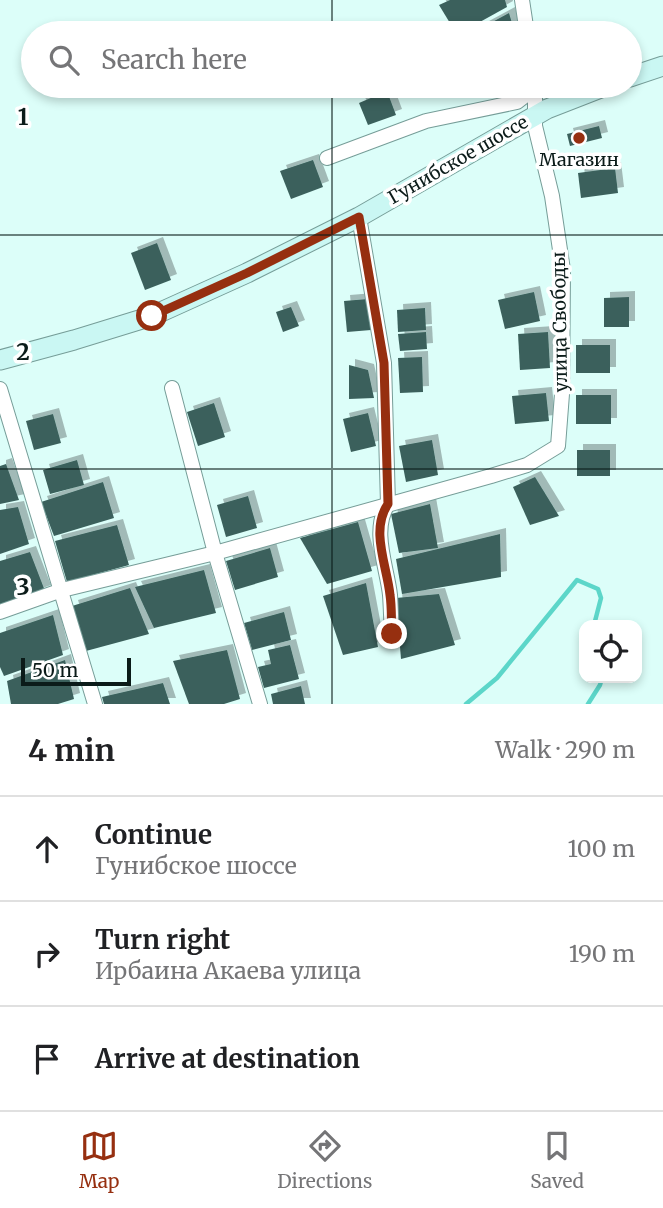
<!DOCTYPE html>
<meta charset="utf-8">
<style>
body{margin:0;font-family:Merriweather,serif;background:#f2f2f2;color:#202124}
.controls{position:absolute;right:21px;bottom:21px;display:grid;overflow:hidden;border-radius:14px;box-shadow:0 4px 10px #0003}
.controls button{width:63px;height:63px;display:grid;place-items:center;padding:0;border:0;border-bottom:2px solid #e0e0e0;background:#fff;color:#202124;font:35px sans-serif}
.scale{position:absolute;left:21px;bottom:18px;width:110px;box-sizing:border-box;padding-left:7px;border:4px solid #0b1b19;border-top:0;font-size:19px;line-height:24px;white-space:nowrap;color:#0b1b19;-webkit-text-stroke:5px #fff;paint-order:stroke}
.stop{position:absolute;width:21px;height:21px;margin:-16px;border:5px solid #962f10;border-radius:50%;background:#fff}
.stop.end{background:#962f10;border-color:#fff;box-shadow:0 2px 7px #0008}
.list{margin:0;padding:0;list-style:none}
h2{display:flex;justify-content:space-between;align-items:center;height:91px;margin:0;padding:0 28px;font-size:30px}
h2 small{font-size:23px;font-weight:400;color:#757577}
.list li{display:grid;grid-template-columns:46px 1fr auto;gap:21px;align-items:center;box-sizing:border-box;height:105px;padding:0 28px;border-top:2px solid #e0e0e0}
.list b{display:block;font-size:26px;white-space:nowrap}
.list p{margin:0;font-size:23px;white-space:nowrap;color:#757577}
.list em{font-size:23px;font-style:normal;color:#757577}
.icon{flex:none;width:38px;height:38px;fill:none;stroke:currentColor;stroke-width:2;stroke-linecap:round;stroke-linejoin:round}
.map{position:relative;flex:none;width:663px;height:704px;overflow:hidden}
.search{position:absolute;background:#fff;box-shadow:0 4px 10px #0003;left:21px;right:21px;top:21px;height:77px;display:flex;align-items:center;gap:18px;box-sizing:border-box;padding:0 24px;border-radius:38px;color:#757577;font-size:26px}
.sheet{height:406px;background:#fff}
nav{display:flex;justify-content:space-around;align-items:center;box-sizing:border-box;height:98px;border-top:2px solid #e0e0e0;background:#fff;font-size:19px;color:#757577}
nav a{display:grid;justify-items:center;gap:4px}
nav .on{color:#962f10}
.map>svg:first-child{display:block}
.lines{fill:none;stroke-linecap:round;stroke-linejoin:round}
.stream{stroke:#5cd6c9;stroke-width:4.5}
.building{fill:#3b615c;filter:url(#shadow)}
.minor-casing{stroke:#769d98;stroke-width:16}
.secondary-casing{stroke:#769d98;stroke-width:21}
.minor{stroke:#fff;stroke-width:14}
.secondary{stroke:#caf7f3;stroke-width:19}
.route{stroke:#962f10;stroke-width:9}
.grid{fill:none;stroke:#0b1b19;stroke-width:2;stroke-opacity:0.55}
.poi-dot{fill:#962f10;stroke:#fff;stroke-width:2.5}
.labels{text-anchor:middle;stroke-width:7;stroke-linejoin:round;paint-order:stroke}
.street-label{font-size:18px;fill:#0b1b19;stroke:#fff}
.poi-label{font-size:18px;fill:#0b1b19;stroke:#fff}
.grid-label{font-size:23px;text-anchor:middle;font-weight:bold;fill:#0b1b19;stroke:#fff;stroke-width:7;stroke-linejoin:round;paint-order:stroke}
</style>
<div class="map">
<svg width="663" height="704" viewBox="0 0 663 704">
<defs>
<filter id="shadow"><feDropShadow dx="6" dy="-6" stdDeviation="0" flood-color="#0004"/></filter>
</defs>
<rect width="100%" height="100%" fill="#dcfef9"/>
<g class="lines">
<g class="stream">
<path d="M466 704 497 678 577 580 598 589 601 598 594 625"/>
<path d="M588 704 600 685 602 678"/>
</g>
</g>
<g class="building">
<path d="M450 0H505L507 7 460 33H456L439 5Z"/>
<path d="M509 13 515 33H472Z"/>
<path d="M413 86H442L419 95Z"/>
<path d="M387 91 396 115 368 125 359 103Z"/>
<path d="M599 126 602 138 570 146 567 134Z"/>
<path d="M313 160 323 187 291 199 280 171Z"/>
<path d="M615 168 618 193 581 198 578 173Z"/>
<path d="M157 243 171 280 145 290 131 253Z"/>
<path d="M534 292 540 321 505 329 498 300Z"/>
<path d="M629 297V327H604V298Z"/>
<path d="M368 299 371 330 347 332 344 301Z"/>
<path d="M291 307 299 326 283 332 276 312Z"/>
<path d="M425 308 426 330 398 332 397 310Z"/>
<path d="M426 332 427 349 400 351 398 334Z"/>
<path d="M548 332 550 368 520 370 518 334Z"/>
<rect x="576" y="345" width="34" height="28"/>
<path d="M422 357 423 392 400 393 398 358Z"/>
<path d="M349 365 368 370 374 398 349 399Z"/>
<path d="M546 393 549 421 515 424 512 396Z"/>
<rect x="576" y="395" width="35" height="29"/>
<path d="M214 403 225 437 198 446 187 412Z"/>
<path d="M368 413 376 446 351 452 343 419Z"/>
<path d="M53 414 61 443 34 450 26 421Z"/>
<path d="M432 440 438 475 406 482 399 446Z"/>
<rect x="577" y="450" width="33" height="26"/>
<path d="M77 460 84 485 50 494 43 470Z"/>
<path d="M6 464 19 500 0 504V466Z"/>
<path d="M535 477 559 516 530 525 513 487Z"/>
<path d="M103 482 114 518 54 536 41 502Z"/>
<path d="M248 496 257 528 226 537 217 505Z"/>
<path d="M430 504 438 548 399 553 391 514Z"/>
<path d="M18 507 29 544 0 554V510Z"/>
<path d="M358 522 372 571 327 584 300 538Z"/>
<path d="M117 525 129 565 67 582 55 541Z"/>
<path d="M500 534 501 577 402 594 396 559Z"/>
<path d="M270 548 278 577 235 590 226 561Z"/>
<path d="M30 552 45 591 0 607V561Z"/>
<path d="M204 570 216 613 154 628 135 587Z"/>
<path d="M366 583 378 647 343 655 323 596Z"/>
<path d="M130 588 149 634 86 651 72 606Z"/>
<path d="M439 594 455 645 401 659 396 598Z"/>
<path d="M284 612 291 640 252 650 244 623Z"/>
<path d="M53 615 63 655 4 676 0 667V633Z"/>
<path d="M290 645 299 679 264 688 258 667 271 664 268 650Z"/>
<path d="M227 650 240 699 224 704H189L173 661Z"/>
<path d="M65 660 74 699 58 704H11L7 681Z"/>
<path d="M163 683 170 704H104L102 697Z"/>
<path d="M301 686 305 704H273L271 694Z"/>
</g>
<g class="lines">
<defs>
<g id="minor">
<path d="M522 0 527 33"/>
<path d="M327 158 426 121 517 102 535 88"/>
<path d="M359 217 384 363 388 504C371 530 387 567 390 595 391 608 391 621 392 634"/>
<path d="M172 388 215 553 260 704"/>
<path d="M0 389 95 704"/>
<path d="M0 612 62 590 215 553 491 476 527 465 558 446 562 394 563 270 552 196 535 126V86"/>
</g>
<g id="secondary">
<path d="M630 77 663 66"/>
<path d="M0 360 74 340 152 316 247 273 359 217 547 109 606 86"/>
</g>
</defs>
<use href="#minor" class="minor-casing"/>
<use href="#secondary" class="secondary-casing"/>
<use href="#minor" class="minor"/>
<use href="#secondary" class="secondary"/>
</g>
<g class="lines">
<path class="route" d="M152 316 247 273 359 217 384 363 388 504C370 530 387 566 390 595 392 608 391 621 392 634"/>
</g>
<path class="grid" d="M332 0V33M332 86V704M0 235H663M0 469H663"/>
<circle class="poi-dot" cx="579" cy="138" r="7"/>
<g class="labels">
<g class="street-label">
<text transform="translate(458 160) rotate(-30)" y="6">Гунибское шоссе</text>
<text transform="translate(560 322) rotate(-91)" y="6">улица Свободы</text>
</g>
<g class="poi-label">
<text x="579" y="166">Магазин</text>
</g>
</g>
<g class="grid-label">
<text x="23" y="125">1</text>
<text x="23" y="360">2</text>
<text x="23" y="595">3</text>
</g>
</svg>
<div class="controls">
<button><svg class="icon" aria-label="locate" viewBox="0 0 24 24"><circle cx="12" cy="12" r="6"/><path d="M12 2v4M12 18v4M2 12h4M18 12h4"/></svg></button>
</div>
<div class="scale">50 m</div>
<div class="stop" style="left:152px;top:316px"></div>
<div class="stop end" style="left:392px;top:634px"></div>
<div class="search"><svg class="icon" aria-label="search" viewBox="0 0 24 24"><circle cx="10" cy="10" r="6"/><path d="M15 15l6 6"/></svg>Search here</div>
</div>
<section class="sheet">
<h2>4 min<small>Walk · 290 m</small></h2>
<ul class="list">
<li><svg class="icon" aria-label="ahead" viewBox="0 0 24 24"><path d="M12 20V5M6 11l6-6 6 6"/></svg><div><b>Continue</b><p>Гунибское шоссе</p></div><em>100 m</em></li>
<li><svg class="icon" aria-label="right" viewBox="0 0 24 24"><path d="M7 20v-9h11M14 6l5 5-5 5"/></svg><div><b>Turn right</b><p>Ирбаина Акаева улица</p></div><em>190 m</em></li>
<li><svg class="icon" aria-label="arrive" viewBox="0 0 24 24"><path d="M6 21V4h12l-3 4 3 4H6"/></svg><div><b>Arrive at destination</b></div></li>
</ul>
</section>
<nav>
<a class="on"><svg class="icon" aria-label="map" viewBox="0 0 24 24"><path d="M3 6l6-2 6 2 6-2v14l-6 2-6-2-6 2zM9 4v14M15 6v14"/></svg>Map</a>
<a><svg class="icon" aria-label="directions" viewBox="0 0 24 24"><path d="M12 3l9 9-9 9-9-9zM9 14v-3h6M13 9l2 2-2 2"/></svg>Directions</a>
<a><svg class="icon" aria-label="saved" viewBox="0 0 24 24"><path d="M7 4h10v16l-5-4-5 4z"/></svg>Saved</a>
</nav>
